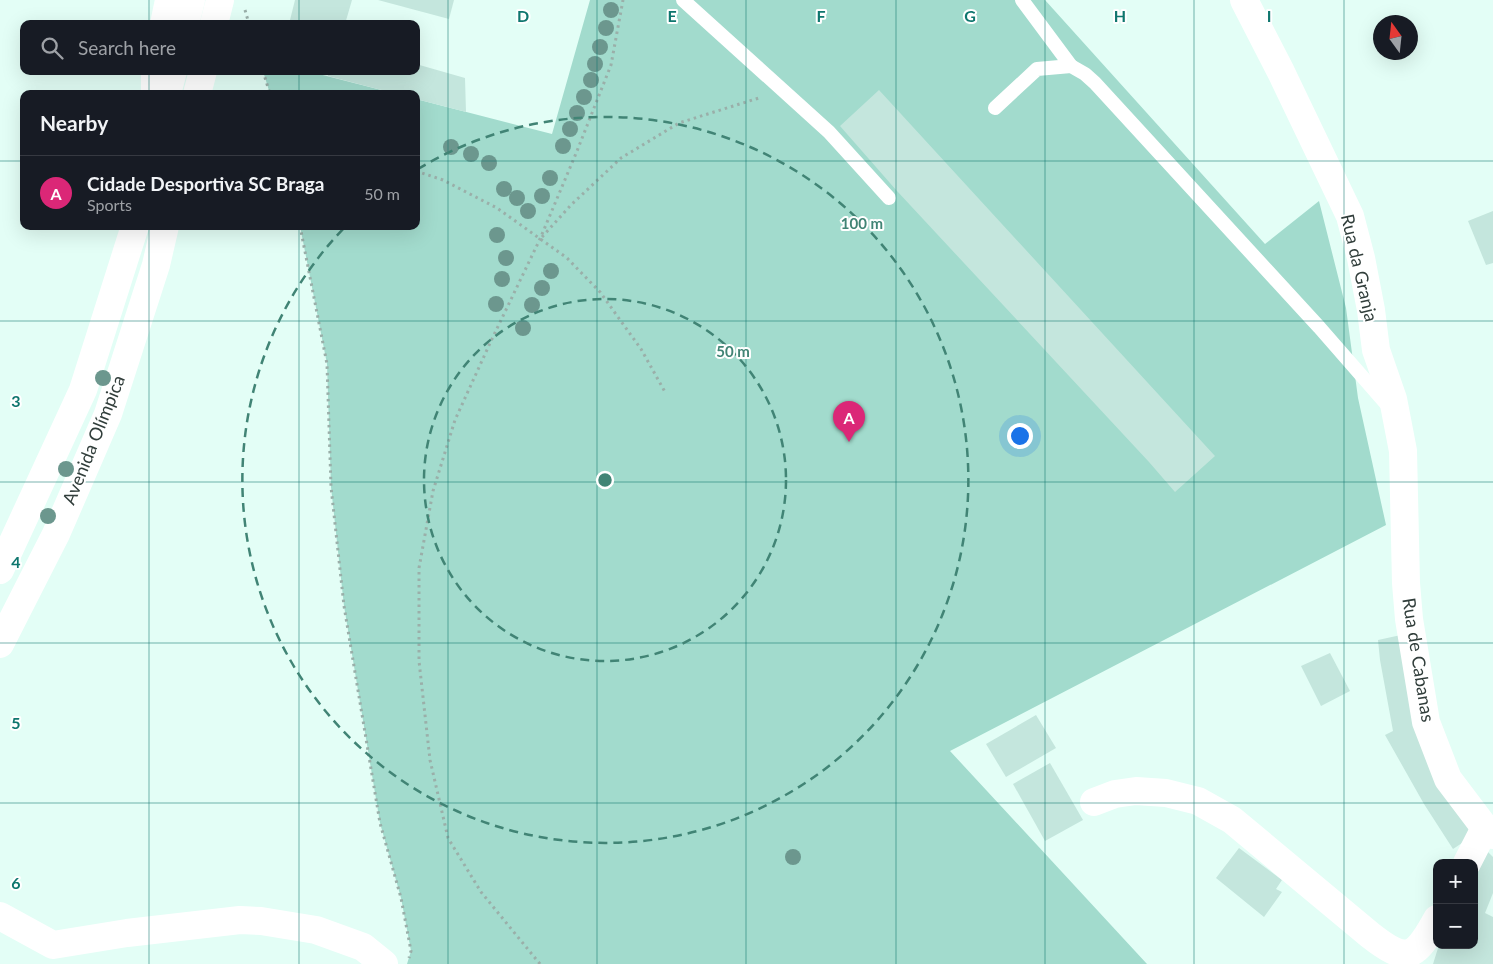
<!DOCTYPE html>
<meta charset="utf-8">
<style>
body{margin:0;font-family:Lato,sans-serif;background:#242831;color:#f1f3f6}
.controls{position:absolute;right:15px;bottom:15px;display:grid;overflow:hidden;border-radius:10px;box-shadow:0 5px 20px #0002}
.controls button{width:45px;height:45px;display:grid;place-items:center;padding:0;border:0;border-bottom:1px solid #363941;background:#171b24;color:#f1f3f6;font:25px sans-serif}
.compass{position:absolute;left:1373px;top:15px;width:45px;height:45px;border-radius:50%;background:#171b24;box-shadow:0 5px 20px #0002;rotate:345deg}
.you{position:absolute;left:1019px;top:435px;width:18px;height:18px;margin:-12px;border:4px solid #fff;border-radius:50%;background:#1a73e8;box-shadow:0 0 0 8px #1a73e833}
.badge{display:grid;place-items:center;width:32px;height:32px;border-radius:50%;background:#db2777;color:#fff;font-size:16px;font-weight:700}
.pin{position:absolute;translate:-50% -41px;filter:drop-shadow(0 1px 2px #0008)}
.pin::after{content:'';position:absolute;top:26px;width:18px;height:15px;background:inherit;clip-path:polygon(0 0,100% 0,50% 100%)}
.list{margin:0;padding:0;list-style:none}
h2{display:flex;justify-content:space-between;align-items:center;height:65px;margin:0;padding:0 20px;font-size:21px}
h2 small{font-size:16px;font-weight:400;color:#9ea1a6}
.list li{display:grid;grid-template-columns:32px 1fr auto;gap:15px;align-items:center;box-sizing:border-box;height:75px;padding:0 20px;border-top:1px solid #363941}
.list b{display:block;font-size:19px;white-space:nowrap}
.list p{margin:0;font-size:16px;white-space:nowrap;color:#9ea1a6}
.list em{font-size:16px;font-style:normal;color:#9ea1a6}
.icon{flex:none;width:28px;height:28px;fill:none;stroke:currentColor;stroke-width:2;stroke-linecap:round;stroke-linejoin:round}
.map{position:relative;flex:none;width:1493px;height:964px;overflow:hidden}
.search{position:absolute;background:#171b24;box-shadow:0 5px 20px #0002;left:20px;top:20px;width:400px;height:55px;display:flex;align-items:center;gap:12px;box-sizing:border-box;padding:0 18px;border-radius:10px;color:#9ea1a6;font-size:19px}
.panel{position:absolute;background:#171b24;box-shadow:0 5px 20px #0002;left:20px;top:90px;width:400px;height:140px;border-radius:10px}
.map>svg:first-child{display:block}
.green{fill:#a2dbcd}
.building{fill:#c4e6dd}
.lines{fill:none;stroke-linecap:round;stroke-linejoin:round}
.path{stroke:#9aafa9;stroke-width:3;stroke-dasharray:2.5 4;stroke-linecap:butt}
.lane{stroke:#fff;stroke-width:14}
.street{stroke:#fff;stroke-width:28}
.secondary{stroke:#fff;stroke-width:28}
.primary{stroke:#fff;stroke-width:28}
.tree{fill:#6c978e}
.grid{fill:none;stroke:#0f766e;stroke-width:1;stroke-opacity:0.55}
.ring{fill:none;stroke:#418475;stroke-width:2.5;stroke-dasharray:9 6}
.labels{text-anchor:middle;stroke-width:4;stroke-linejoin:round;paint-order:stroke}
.street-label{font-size:18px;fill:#313e3b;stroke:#fff}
.grid-label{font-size:16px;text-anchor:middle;font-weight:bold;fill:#0f766e;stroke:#fff;stroke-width:4;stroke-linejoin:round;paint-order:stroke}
.centre{fill:#418475;stroke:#fff;stroke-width:2.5}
.ring-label{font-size:15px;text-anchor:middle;font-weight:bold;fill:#418475;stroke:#fff;stroke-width:4;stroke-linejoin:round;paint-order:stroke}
</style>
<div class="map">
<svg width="1493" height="964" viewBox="0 0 1493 964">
<rect width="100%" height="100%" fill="#e3fef6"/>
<g class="green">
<path d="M590 0H1045L1265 244 1319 201 1346 308 1358 398 1386 525 950 751 1147 964H407L411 951 401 898 380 823 344 606 331 487 327 364 300 226H416V99L552 134Z"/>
<path d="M263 71H307L397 94H270Z"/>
</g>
<g class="building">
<path d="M295 0H352L345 24H289Z"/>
<path d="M378 0H454L449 19Z"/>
<path d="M416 64 465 78 466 112 416 99V94H397L328 76V71H416Z"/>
<path d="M879 90 1215 456 1175 492 1149 462 897 191 840 126Z"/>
<path d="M1493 211V263L1486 265 1468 221Z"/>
<path d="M1401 635 1477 833 1453 849 1424 804 1385 735 1393 731 1380 660 1378 640Z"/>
<path d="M1330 653 1350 691 1321 706 1301 666Z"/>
<path d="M1036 715 1056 748 1006 777 986 744Z"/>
<path d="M1050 763 1083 820 1045 841 1013 784Z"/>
<path d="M1239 848 1282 880 1276 889 1282 892 1264 917 1216 878Z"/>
<path d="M1484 848 1493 857V893L1485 913 1493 917V964H1433L1439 945H1474V865Z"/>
</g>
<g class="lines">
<g class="path">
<path d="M245 10 249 24"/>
<path d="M263 71 270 94"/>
<path d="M416 171 443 180 497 208 567 258 600 292 641 349 665 392"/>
<path d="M300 226 327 364 331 487 344 606 380 823 401 898 411 951 409 958"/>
<path d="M542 237 571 205 621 158 679 123 762 97"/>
<path d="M540 964 481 892 448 838 430 760 419 661V568L433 491 455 420 491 341 540 239 577 151 611 65 623 0"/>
</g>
<g class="lane">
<path d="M683 0 829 132 889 198"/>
<path d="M1022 0 1071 66"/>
<path d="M995 108 1037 69 1071 66 1085 74 1095 83 1319 327 1388 406"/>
</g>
<g class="street">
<path d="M1244 0 1281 72 1350 216 1361 258 1371 310 1376 350 1393 399 1403 451 1406 583 1409 619 1426 722 1448 779 1485 828 1493 835"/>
<path d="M1094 802 1115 794 1136 791 1166 793 1198 801 1232 820 1370 935C1407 964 1415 959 1437 919"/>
<path d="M1467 863 1485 828"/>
<path d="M0 916 53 945 127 933 240 920 261 921 316 930 363 947 384 964"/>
</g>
<g class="secondary">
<path d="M164 24 169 0"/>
<path d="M155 71V94"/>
</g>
<g class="primary">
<path d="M185 24 191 0"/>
<path d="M214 24 220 0"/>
<path d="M167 94 173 71"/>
<path d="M197 94 203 71"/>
<path d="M0 570 83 390 135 226"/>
<path d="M0 644 56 534 108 414 156 265 165 226"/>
</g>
</g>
<g class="tree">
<circle cx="611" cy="10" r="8"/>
<circle cx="606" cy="28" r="8"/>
<circle cx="600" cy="47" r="8"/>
<circle cx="595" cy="64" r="8"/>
<circle cx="591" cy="80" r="8"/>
<circle cx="584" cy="97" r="8"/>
<circle cx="577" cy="113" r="8"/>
<circle cx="570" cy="129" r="8"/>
<circle cx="563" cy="146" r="8"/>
<circle cx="451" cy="147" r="8"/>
<circle cx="471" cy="154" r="8"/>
<circle cx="489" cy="163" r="8"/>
<circle cx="550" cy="178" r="8"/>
<circle cx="504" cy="189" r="8"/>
<circle cx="542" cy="196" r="8"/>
<circle cx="517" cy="198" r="8"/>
<circle cx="528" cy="211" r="8"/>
<circle cx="497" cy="235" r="8"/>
<circle cx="506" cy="258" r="8"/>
<circle cx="551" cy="271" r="8"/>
<circle cx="502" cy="279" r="8"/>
<circle cx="542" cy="288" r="8"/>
<circle cx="496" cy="304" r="8"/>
<circle cx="532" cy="305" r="8"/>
<circle cx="523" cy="328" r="8"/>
<circle cx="103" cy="378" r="8"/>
<circle cx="66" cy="469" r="8"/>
<circle cx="48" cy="516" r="8"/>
<circle cx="793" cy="857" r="8"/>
</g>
<path class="grid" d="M149 0V24M299 0V24M448 0V964M597 0V964M746 0V964M896 0V964M1045 0V964M1194 0V964M1344 0V964M149 71V94M299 71V94M0 161H24M416 161H1493M149 226V964M299 226V964M0 321H1493M0 482H1493M0 643H1493M0 803H1493"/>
<g class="ring">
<circle cx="605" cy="480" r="181"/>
<path d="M418 169A363 363 0 1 1 344 228"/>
</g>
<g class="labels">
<g class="street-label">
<text transform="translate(1359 268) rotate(77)" y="6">Rua da Granja</text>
<text transform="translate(94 440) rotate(-68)" y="6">Avenida Olímpica</text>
<text transform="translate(1418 660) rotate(81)" y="6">Rua de Cabanas</text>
</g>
</g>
<g class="grid-label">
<text x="523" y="22">D</text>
<text x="672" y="22">E</text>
<text x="821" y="22">F</text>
<text x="970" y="22">G</text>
<text x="1120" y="22">H</text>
<text x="1269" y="22">I</text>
<text x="16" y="407">3</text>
<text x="16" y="568">4</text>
<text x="16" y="729">5</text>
<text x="16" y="889">6</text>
</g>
<circle cx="605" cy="480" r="8" class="centre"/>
<g class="ring-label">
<text x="862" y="229">100 m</text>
<text x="733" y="357">50 m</text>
</g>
</svg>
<div class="controls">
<button>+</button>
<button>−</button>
</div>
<svg class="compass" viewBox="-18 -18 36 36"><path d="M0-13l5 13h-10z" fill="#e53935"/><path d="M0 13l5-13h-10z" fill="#9ea1a6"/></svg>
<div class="you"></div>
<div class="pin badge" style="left:849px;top:442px">A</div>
<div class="search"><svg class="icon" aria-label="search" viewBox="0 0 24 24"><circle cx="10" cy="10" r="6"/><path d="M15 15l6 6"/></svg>Search here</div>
<section class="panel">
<h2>Nearby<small></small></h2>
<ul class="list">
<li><span class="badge">A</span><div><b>Cidade Desportiva SC Braga</b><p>Sports</p></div><em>50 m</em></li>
</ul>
</section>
</div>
